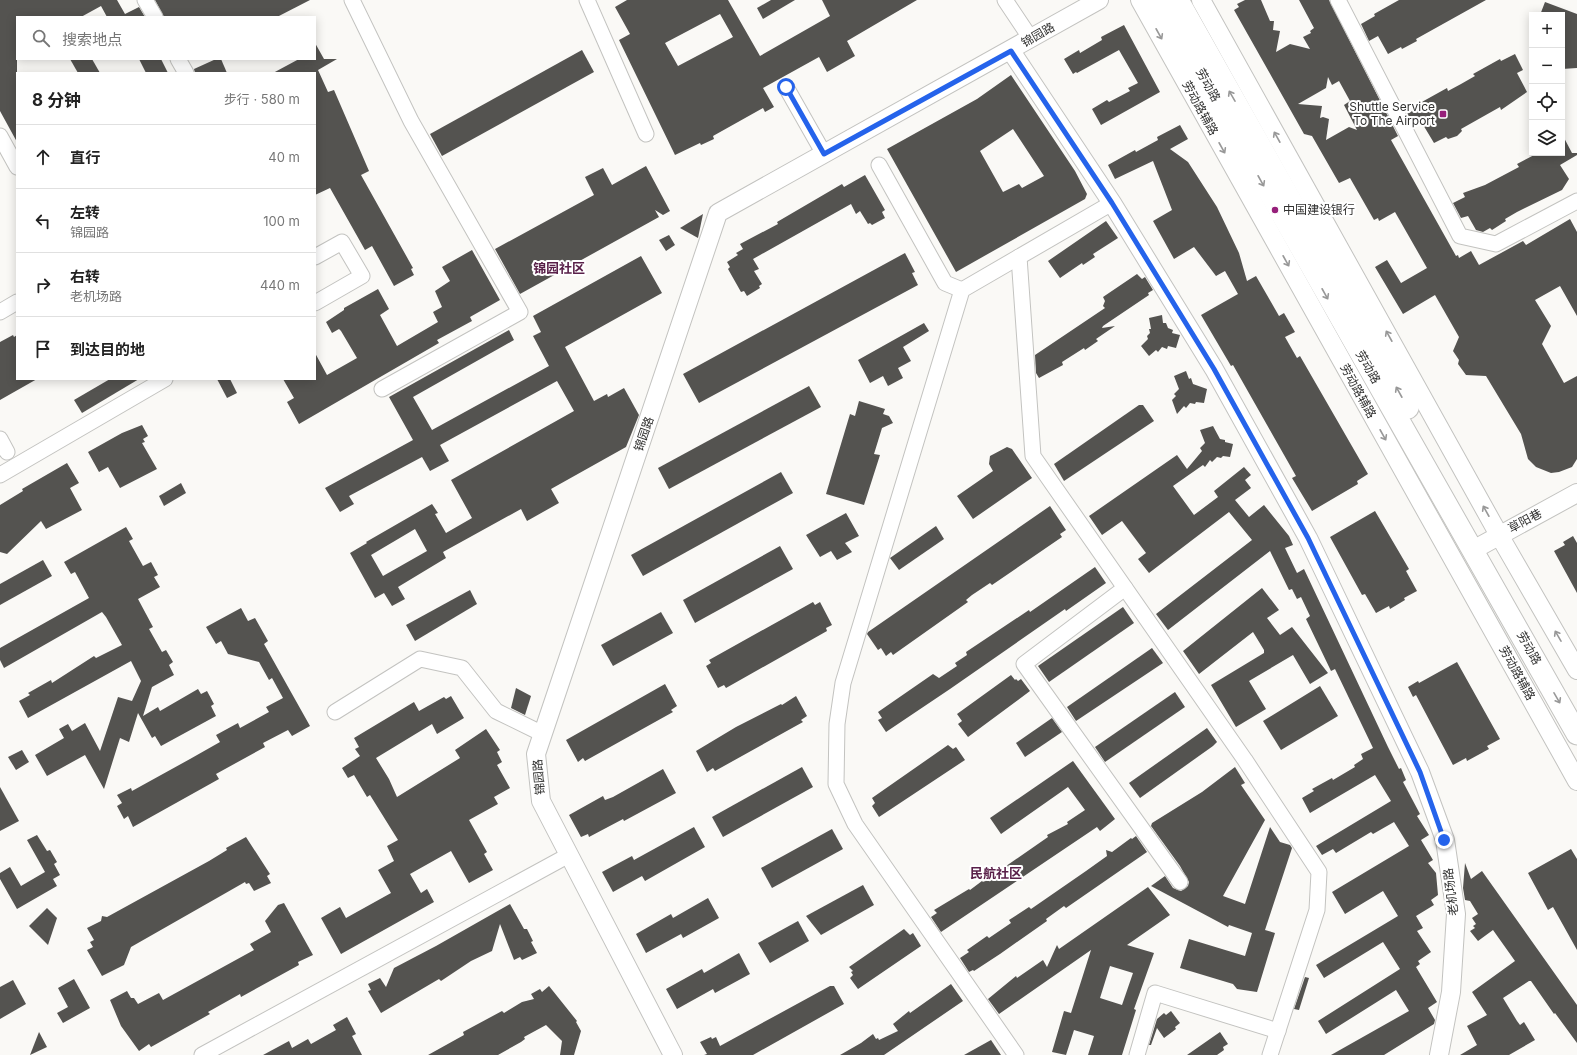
<!DOCTYPE html>
<html lang="zh">
<meta charset="utf-8">
<style>
body{margin:0;font-family:Inter,"Noto Sans SC",sans-serif;background:#f2f2f2;color:#222}
.controls{position:absolute;right:12px;top:12px;display:grid;overflow:hidden;border-radius:0px;box-shadow:0 2px 10px #0003}
.controls button{width:36px;height:36px;display:grid;place-items:center;padding:0;border:0;border-bottom:1px solid #e0e0e0;background:#fff;color:#222;font:20px sans-serif}
.stop{position:absolute;width:12px;height:12px;margin:-9px;border:3px solid #2563eb;border-radius:50%;background:#fff}
.stop.end{background:#2563eb;border-color:#fff;box-shadow:0 1px 4px #0008}
.list{margin:0;padding:0;list-style:none}
h2{display:flex;justify-content:space-between;align-items:center;height:52px;margin:0;padding:0 16px;font-size:17px}
h2 small{font-size:13px;font-weight:400;color:#767676}
.list li{display:grid;grid-template-columns:26px 1fr auto;gap:12px;align-items:center;box-sizing:border-box;height:64px;padding:0 16px;border-top:1px solid #e0e0e0}
.list b{display:block;font-size:15px;white-space:nowrap}
.list p{margin:0;font-size:13px;white-space:nowrap;color:#767676}
.list em{font-size:13px;font-style:normal;color:#767676}
.icon{flex:none;width:22px;height:22px;fill:none;stroke:currentColor;stroke-width:2;stroke-linecap:round;stroke-linejoin:round}
.map{position:relative;flex:none;width:1577px;height:1055px;overflow:hidden}
.search{position:absolute;background:#fff;box-shadow:0 2px 10px #0003;left:16px;top:16px;width:300px;height:44px;display:flex;align-items:center;gap:10px;box-sizing:border-box;padding:0 14px;border-radius:0px;color:#767676;font-size:15px}
.panel{position:absolute;background:#fff;box-shadow:0 2px 10px #0003;left:16px;top:72px;width:300px;height:308px;border-radius:0px}
.map>svg:first-child{display:block}
.building{fill:#545350;fill-rule:evenodd}
.lines{fill:none;stroke-linecap:round;stroke-linejoin:round}
.minor-casing{stroke:#c3c3c0;stroke-width:17}
.tertiary-casing{stroke:#c3c3c0;stroke-width:20}
.secondary-casing{stroke:#c3c3c0;stroke-width:23}
.minor{stroke:#fff;stroke-width:15}
.tertiary{stroke:#fff;stroke-width:18}
.secondary{stroke:#fff;stroke-width:21}
.oneway{stroke:#989898}
.route{stroke:#2563eb;stroke-width:5}
.poi-dot{fill:#961f7a;stroke:#fff;stroke-width:1.5}
.labels{text-anchor:middle;stroke-width:4;stroke-linejoin:round;paint-order:stroke}
.street-label{font-size:12px;fill:#313130;stroke:#fff}
.poi-label{font-size:12px;fill:#313130;stroke:#fff;text-anchor:end}
.neighbourhood-label{font-size:13px;font-weight:bold;fill:#592049;stroke:#fff}
</style>
<div class="map">
<svg width="1577" height="1055" viewBox="0 0 1577 1055">
<rect width="100%" height="100%" fill="#faf9f6"/>
<g class="building">
<path d="M0 0H117L125 14 139 7 145 17H107L101 6 81 17H17V142L0 111Z"/>
<path d="M155 0H310L277 17H164Z"/>
<path d="M627 0H728L760 56 830 16 822 0H917L847 41 855 56 827 72 819 57 763 88 774 107 765 112 763 108 713 136 714 139 701 145 700 143 675 155 619 40 630 34 615 7ZM720 14 733 37 678 66 665 43Z"/>
<path d="M771 0H795L763 19 757 8Z"/>
<path d="M1245 0H1261L1270 21H1274L1273 30 1280 31 1276 52 1290 44 1310 49 1303 37 1311 33 1310 31 1314 28 1299 0H1329L1398 136 1391 140 1456 256 1458 255 1459 258 1471 251 1479 265 1523 241 1526 245 1570 219 1577 232V316L1560 286 1535 300 1551 326 1542 344 1564 383 1577 376V459L1572 467 1559 472 1551 473 1536 467 1528 459 1521 434 1486 376 1466 375 1458 364 1459 360 1453 351 1459 337 1435 295 1403 314 1375 267 1387 260 1401 283 1427 268 1395 212 1379 221 1378 218 1374 220 1350 178 1339 183 1312 136 1304 134 1234 10 1239 7 1237 4ZM1328 77 1332 85 1339 81 1350 101 1344 105 1357 130 1349 127 1326 140 1329 119 1323 117 1320 118 1322 106 1298 104 1326 88Z"/>
<path d="M1399 0H1486L1416 39 1417 41 1402 49 1401 47 1388 54 1378 36 1369 41 1361 24 1375 16 1374 14Z"/>
<path d="M1545 2 1577 14V68L1562 69V15H1540Z"/>
<path d="M1124 25 1160 92 1101 125 1092 109 1107 100 1109 102 1130 91 1128 88 1138 83 1119 50 1077 73 1076 72 1073 74 1064 59 1079 50 1080 53 1102 40 1101 37Z"/>
<path d="M315 43 324 59H337L318 70 328 92 334 90 369 171 361 175 413 268 411 269 414 275 394 286 372 246 365 250 330 188 315 195V73H273L299 59H315Z"/>
<path d="M582 50 594 72 442 156 430 134Z"/>
<path d="M1515 54 1523 70 1517 73 1527 92 1501 110 1500 107 1461 129 1462 131 1457 136 1448 139 1446 137 1434 143 1422 123 1414 127 1407 114 1421 106 1420 103 1447 88 1448 91 1461 84 1475 76 1473 74 1500 59 1501 61Z"/>
<path d="M70 59H92L100 73H78Z"/>
<path d="M139 59H161L168 73H146Z"/>
<path d="M216 59H221L227 73H195L194 69Z"/>
<path d="M1011 75 1075 171 1087 194 1085 199 956 272 887 149 977 99ZM1013 129 1044 176 1022 188 1019 184 1003 192 980 151Z"/>
<path d="M1180 125 1188 139 1170 149 1188 162 1217 207 1239 253 1247 281 1256 276 1279 316 1284 313 1295 332 1285 337 1297 358 1300 356 1368 474 1357 481 1358 484 1312 511 1292 478 1296 476 1233 365 1231 366 1201 315 1238 294 1225 271 1216 276 1194 247 1174 259 1153 221 1172 210 1153 161 1115 179 1108 165 1135 150 1136 152 1158 140 1157 137Z"/>
<path d="M1562 134 1572 153H1577V155L1560 165 1569 179 1562 190 1517 212 1505 219 1506 221 1492 230 1490 228 1483 232 1476 230 1468 216 1461 218 1453 203 1465 197 1463 193 1485 185 1519 167 1517 164 1538 153H1562Z"/>
<path d="M646 166 670 211 663 215 655 210 659 217 520 294 495 249 594 195 585 177 603 168 612 185Z"/>
<path d="M865 175 885 210 882 212 885 218 872 225 870 223 868 224 860 211 856 214 851 204 753 259 759 269 754 271 762 284 759 286 760 288 747 296 744 291 741 292 728 269 730 267 727 262 738 255 736 253 743 249 740 244 778 224 777 222 842 184 844 187Z"/>
<path d="M703 214 698 238 680 228Z"/>
<path d="M1106 221 1118 238 1093 254 1095 257 1083 265 1082 263 1060 278 1048 261Z"/>
<path d="M669 235 675 245 666 251 659 240Z"/>
<path d="M472 250 500 300 470 317 472 321 437 340 439 343 299 424 287 402 294 398 283 379H315V353L327 375 357 358 341 331 339 329 332 333 326 322 344 310V308L378 289 389 309 380 315 397 346 438 322 433 312 442 307 435 291 450 281 442 267Z"/>
<path d="M905 253 915 272 912 273 918 285 699 403 683 374Z"/>
<path d="M641 256 662 293 565 347 594 401 607 394 608 397 624 388 639 415 626 447 551 489 559 503 527 521 521 509 443 552 446 558 398 587 405 599 392 606 384 593 375 598 350 553 367 543 366 542 432 504 438 513 435 514 446 533 472 518 451 480 574 411 557 381 440 445 449 461 430 471 422 457 349 496 354 504 340 512 325 488 413 440 389 397 509 330 514 340 413 397 432 430 549 366 533 336 541 332 533 316ZM415 529 427 551 383 576 371 555Z"/>
<path d="M1137 274 1142 279 1145 277 1153 290 1148 293 1149 295 1103 326 1102 328 1115 326 1096 339 1098 341 1085 350 1084 348 1062 362 1063 365 1039 378 1036 373 1035 355 1105 308 1103 306 1105 301 1103 297Z"/>
<path d="M1162 315 1163 323H1166L1168 328 1173 330 1172 333 1180 335 1176 348 1168 346 1167 349 1162 347 1158 352 1156 350 1149 356 1141 346 1148 339 1147 336 1150 333 1149 329H1151L1149 318Z"/>
<path d="M924 323 929 331 903 347 911 361 898 368 903 378 888 386 883 376 870 383 858 360Z"/>
<path d="M13 335 14 337 17 335V379H37L0 400V342Z"/>
<path d="M1186 371 1189 379 1191 378 1193 384 1207 389 1204 403 1196 402 1195 404 1190 403 1186 408 1184 406 1177 414 1172 400 1176 396 1174 394 1179 389 1174 376Z"/>
<path d="M110 379H139L82 413 74 400Z"/>
<path d="M217 379H230L237 393 227 398Z"/>
<path d="M809 386 821 407 669 489 658 468Z"/>
<path d="M859 401 885 409 883 414 889 416 893 423 882 428 874 454 880 455 864 505 826 494 850 414 855 416Z"/>
<path d="M1139 405H1143L1154 421 1064 481 1054 464Z"/>
<path d="M142 425 148 436 143 439 145 442 142 443 157 469 120 488 108 467 99 472 88 452 122 433Z"/>
<path d="M1213 426 1220 439 1225 440V442L1233 444 1230 457 1223 456 1221 458 1217 457 1212 462 1210 460 1205 467 1203 465 1173 486 1194 515 1218 497 1214 491 1244 467 1251 475 1245 480 1251 488 1235 500 1249 517 1264 505 1289 536 1293 545 1285 548 1297 573 1304 569 1388 747 1399 769 1401 768 1406 780 1403 782 1420 814 1417 816 1429 835 1421 840 1433 860 1428 863 1436 873 1438 895 1431 900 1434 905 1416 916 1423 928 1417 931 1431 952 1418 961 1420 964 1416 967 1437 1002 1428 1008 1435 1020 1434 1024 1384 1055H1331L1409 1011 1396 990 1326 1034 1318 1021 1400 969 1383 942 1324 978 1316 965 1398 916 1383 891 1345 914 1332 892 1409 846 1394 822 1373 834 1371 832 1336 853 1333 849 1322 855 1316 846 1391 801 1375 775 1310 813 1302 798 1314 791 1312 789 1332 778 1333 780 1355 767 1354 765 1363 759 1361 754 1373 748 1335 669 1331 671 1306 619 1310 616 1301 597 1297 599 1292 589 1289 590 1270 551 1168 630 1156 614 1252 540 1229 512 1149 573 1138 559 1146 553 1122 521 1102 535 1089 516 1177 455 1187 469 1202 451 1200 448 1205 443 1200 430Z"/>
<path d="M1007 447 1012 449 1032 478 973 519 957 496 993 471 989 464 990 456Z"/>
<path d="M67 463 79 483 70 488 82 510 46 529 41 521 7 554 0 552V505L23 491 22 489Z"/>
<path d="M781 472 793 493 643 576 631 555Z"/>
<path d="M181 483 186 493 164 506 159 496Z"/>
<path d="M1050 506 1066 530 1060 534 1062 537 992 585 990 583 972 595 966 600 968 602 893 655 891 652 886 656 881 648 878 650 867 634 868 632Z"/>
<path d="M1375 511 1409 569 1406 571 1417 591 1404 598 1405 600 1390 609 1389 606 1376 613 1365 594 1362 595 1330 537Z"/>
<path d="M846 513 859 536 845 543 852 552 837 560 831 551 820 557 806 535Z"/>
<path d="M936 526 944 539 899 570 890 558Z"/>
<path d="M126 527 133 539 129 541 143 566 151 562 158 575 154 577 160 587 138 599 153 627 149 629 162 652 166 650 173 662 169 665 174 675 152 687 143 716 158 707 160 711 198 689 201 694 207 691 214 704 211 706 216 716 161 746 155 736 152 738 138 713 129 742 120 738 104 789 85 755 47 776 35 755 64 738 59 729 68 724 72 731 85 723 100 751 118 697 132 701 141 681 131 661 28 718 19 701 30 695 28 693 51 680 52 683 94 656 96 658 122 645 106 617 102 612 4 668 0 660V648L89 598 75 572 71 574 64 562Z"/>
<path d="M1573 536 1577 543V593L1554 551 1565 545 1563 542Z"/>
<path d="M780 546 793 569 695 623 683 600Z"/>
<path d="M43 560 52 576 0 605V584Z"/>
<path d="M1095 567 1106 583 1066 611 1065 609 950 689 886 732 878 720 882 718 878 712 933 674 939 678 957 666 955 663 967 655 966 652 1029 610 1030 612Z"/>
<path d="M1262 588 1279 610 1267 618 1280 635 1292 627 1328 673 1310 684 1293 655 1249 681 1266 709 1236 727 1211 685 1264 653V650L1253 632 1199 674 1183 651Z"/>
<path d="M470 590 477 604 415 641 406 625Z"/>
<path d="M813 602 815 605 820 602 832 625 826 628 827 631 726 688 724 685 718 688 706 666 711 663 709 660Z"/>
<path d="M1123 607 1134 623 1049 682 1038 666Z"/>
<path d="M241 608 248 621 255 618 268 641 264 644 310 726 292 736 288 730 263 743 265 747 216 774 219 779 133 827 128 816 124 819 117 806 122 803 117 795 131 788 132 791 190 759 220 742 216 735 238 723 240 728 269 712 266 707 283 698 272 678 269 680 259 662 228 654 221 641 216 644 206 627Z"/>
<path d="M661 612 673 633 613 666 601 645Z"/>
<path d="M1152 648 1163 663 1076 721 1067 707Z"/>
<path d="M1457 662 1500 739 1487 746 1489 749 1467 761 1466 758 1453 765 1416 695 1413 697 1408 687 1418 681 1419 683Z"/>
<path d="M1011 675 1015 680 1016 679 1018 681 1021 679 1030 691 968 737 958 724 962 721 957 714Z"/>
<path d="M665 684 677 706 671 710 673 712 585 761 583 758 578 762 566 740Z"/>
<path d="M1320 686 1338 716 1281 750 1263 721Z"/>
<path d="M516 688 531 696 525 715 511 708Z"/>
<path d="M1175 692 1185 707 1105 762 1095 747Z"/>
<path d="M451 696 464 718 437 734 432 724 376 758 389 779 397 797 460 758 455 750 486 729 500 750 497 752 502 762 497 765 510 788 494 797 498 804 469 820 487 852 484 854 493 870 469 883 451 851 410 874 421 893 427 889 434 902 341 954 321 918 340 907 346 918 391 893 378 870 394 861 387 846 398 840 370 795 367 797 354 775 348 778 342 768 360 756 355 749 359 747 354 738 414 702 419 711 444 697 446 699Z"/>
<path d="M796 696 807 716 801 720 803 722 715 771 713 768 707 772 696 751 736 727 781 704 782 705Z"/>
<path d="M1052 718 1062 732 1025 757 1016 743Z"/>
<path d="M1207 728 1217 742 1213 746 1140 798 1129 783Z"/>
<path d="M948 745 953 749 956 747 965 760 879 817 872 806 875 803 872 798Z"/>
<path d="M22 750 29 762 16 770 8 757Z"/>
<path d="M1073 761 1115 819 1100 831 1097 827 941 932 931 917 937 913 934 910 969 889 970 890 982 881 983 882 1048 837 1047 835 1068 824 1067 822 1085 810 1068 787 1001 834 990 818Z"/>
<path d="M802 767 813 787 723 837 712 817Z"/>
<path d="M1235 767 1245 783 1241 785 1265 820 1223 896 1245 904 1270 827 1280 842 1290 845 1292 848 1265 930 1275 933 1257 992 1237 989 1233 984 1180 968 1189 939 1245 956 1252 933 1229 925 1228 927 1151 886 1165 876 1173 888 1181 891 1188 886 1189 882 1180 866 1151 826 1152 823 1202 792Z"/>
<path d="M663 769 676 793 624 821 623 819 589 837 588 834 581 837 569 815 603 796 605 800 613 797Z"/>
<path d="M0 787 19 821 0 831Z"/>
<path d="M694 827 705 847 645 881 642 876 613 892 602 872 632 856 634 860Z"/>
<path d="M832 829 843 849 772 888 761 868Z"/>
<path d="M37 835 47 851 50 850 57 862 54 864 60 875 53 879 57 886 17 909 0 879V873L10 867 21 886 45 872 27 840Z"/>
<path d="M1136 836 1147 852 1066 908 1064 906 1046 919 1047 921 1000 954 974 971 973 970 969 972 960 958 969 952 967 950 987 936 989 938 1011 923 1009 920 1029 907 1031 909 1086 871 1107 856 1106 850 1112 852 1131 838 1132 839Z"/>
<path d="M246 837 270 874 267 876 271 883 254 891 249 883 246 884 245 882 217 898 131 947 124 965 102 976 87 950 93 947 90 942 94 940 87 928 101 921 102 916 107 917 209 861 227 850 226 848Z"/>
<path d="M1571 849 1577 859V950L1553 907 1548 910 1528 873Z"/>
<path d="M1465 863 1471 879 1482 871 1577 1005V1043L1555 1013 1554 1014 1531 981H1529L1503 998 1517 1021 1520 1025 1524 1022 1535 1040 1509 1055H1460L1477 1045 1467 1026 1487 1015 1472 992 1515 961 1493 930 1478 941 1470 931 1475 928 1473 926 1476 924 1472 918 1478 914 1470 901 1465 900 1463 888Z"/>
<path d="M863 885 874 905 821 935 806 916Z"/>
<path d="M1148 887 1170 915 1127 945 1154 953 1134 1009 1136 1010 1122 1055H1088L1094 1036 1074 1030 1066 1055 1052 1052 1064 1011 1071 1013 1091 950 999 1014 988 999 1016 976 1017 978 1043 960 1047 967 1057 945 1059 949ZM1110 966 1133 973 1122 1005 1100 998Z"/>
<path d="M708 898 719 918 683 938 681 934 646 953 636 934 671 914 673 918Z"/>
<path d="M284 903 313 955 298 962 299 965 241 997 240 994 208 1012 210 1014 151 1047 149 1044 139 1051 121 1026 110 1000 127 991 131 998H134L138 1004 159 993 163 1000 254 950 250 944 271 932 265 921 278 905Z"/>
<path d="M510 904 524 929H527L533 941 531 942 537 953 522 960 520 957 514 960 500 924 492 951 471 961 441 981 439 979 381 1013 368 991 371 990 368 984 380 978 386 987 394 968 436 946Z"/>
<path d="M47 908 57 918 48 945 29 926Z"/>
<path d="M798 921 809 941 770 963 758 943Z"/>
<path d="M904 929 910 935 913 933 921 946 858 989 850 978 853 975 851 972 853 971 849 967Z"/>
<path d="M739 953 750 974 715 993 713 989 677 1009 666 989 702 969 704 973Z"/>
<path d="M1305 977 1309 978 1299 1010 1294 1009Z"/>
<path d="M74 979 90 1008 63 1023 57 1013 68 1007 58 988Z"/>
<path d="M13 980 26 1004 0 1019V987Z"/>
<path d="M951 984 963 1001 884 1055H840L861 1043 873 1034 876 1039 878 1038 879 1040 898 1031 893 1024 909 1011 910 1013Z"/>
<path d="M549 986 577 1021 576 1022 581 1031 574 1055H560L562 1041 546 1025 524 1037 525 1039 521 1042 498 1055H428L464 1035 463 1032 502 1011 504 1013 522 1002 534 999 531 994 540 989 542 992Z"/>
<path d="M830 986H834L844 1004 753 1055H704L707 1054 700 1042 711 1037 712 1039 716 1037 720 1046Z"/>
<path d="M1171 1011 1180 1023 1175 1027 1176 1029 1164 1038 1157 1028 1151 1045H1149L1157 1019 1164 1013 1166 1015Z"/>
<path d="M347 1017 356 1034 352 1036 362 1055H263L289 1041 292 1048 308 1039 311 1044 336 1030 333 1025Z"/>
<path d="M39 1032 47 1047 30 1055Z"/>
<path d="M1220 1032 1228 1044 1223 1047 1224 1050 1217 1055H1187Z"/>
<path d="M991 1040 1001 1055H964Z"/>
</g>
<g class="lines">
<defs>
<g id="minor">
<path d="M145 0 155 17"/>
<path d="M352 0 411 121 520 312 382 389"/>
<path d="M587 0 646 134"/>
<path d="M1005 0 1031 39"/>
<path d="M1338 0 1460 236 1496 244 1577 201"/>
<path d="M178 59 186 73"/>
<path d="M786 87 824 154"/>
<path d="M0 136 17 167"/>
<path d="M879 165 945 283 962 290"/>
<path d="M315 257 342 242 362 276 315 303"/>
<path d="M1019 257 1033 456 1245 760 1319 872 1317 910 1270 1055"/>
<path d="M0 312 17 302"/>
<path d="M0 439 7 452"/>
<path d="M0 475 165 379"/>
<path d="M1125 588 1024 664 1180 882"/>
<path d="M335 712 420 659 462 668 496 711 543 734"/>
<path d="M202 1055 569 855"/>
<path d="M1016 1055 855 824 836 784 837 724 843 683 962 290 1112 203"/>
<path d="M1137 1055 1155 993 1278 1031"/>
</g>
<g id="tertiary">
<path d="M1140 0 1577 781"/>
<path d="M1201 0 1499 535 1577 670"/>
<path d="M1011 51 1112 203 1214 369 1308 538 1420 772 1445 840 1456 914 1451 992 1439 1055"/>
<path d="M1473 550 1577 493"/>
<path d="M673 1055 541 801 536 754 718 213 1099 0"/>
</g>
<g id="secondary">
<path d="M1160 0C1298 245 1438 489 1577 734"/>
<path d="M1178 0 1408 408"/>
</g>
</defs>
<use href="#minor" class="minor-casing"/>
<use href="#tertiary" class="tertiary-casing"/>
<use href="#secondary" class="secondary-casing"/>
<use href="#minor" class="minor"/>
<use href="#tertiary" class="tertiary"/>
<use href="#secondary" class="secondary"/>
</g>
<defs><path id="oneway-shaft" d="M-6 0H5M1.5-3L5.5 0L1.5 3" fill="none" stroke-width="1.6" stroke-linecap="round" stroke-linejoin="round"/></defs>
<g class="oneway">
<use href="#oneway-shaft" transform="translate(1159 34) rotate(61)"/>
<use href="#oneway-shaft" transform="translate(1232 96) rotate(-120)"/>
<use href="#oneway-shaft" transform="translate(1277 137) rotate(-119)"/>
<use href="#oneway-shaft" transform="translate(1222 148) rotate(61)"/>
<use href="#oneway-shaft" transform="translate(1261 181) rotate(61)"/>
<use href="#oneway-shaft" transform="translate(1286 261) rotate(61)"/>
<use href="#oneway-shaft" transform="translate(1325 294) rotate(61)"/>
<use href="#oneway-shaft" transform="translate(1389 336) rotate(-119)"/>
<use href="#oneway-shaft" transform="translate(1399 392) rotate(-119)"/>
<use href="#oneway-shaft" transform="translate(1383 435) rotate(61)"/>
<use href="#oneway-shaft" transform="translate(1486 511) rotate(-119)"/>
<use href="#oneway-shaft" transform="translate(1558 636) rotate(-120)"/>
<use href="#oneway-shaft" transform="translate(1557 698) rotate(60)"/>
</g>
<g class="lines">
<path class="route" d="M786 87 824 154 1011 51 1112 203 1214 369 1308 538 1420 772 1444 840"/>
</g>
<g class="poi-dot">
<rect x="1439" y="110" width="8" height="8" rx="2"/>
<circle cx="1275" cy="210" r="4"/>
</g>
<g class="labels">
<g class="street-label">
<text transform="translate(1038 35) rotate(-30)" y="4">锦园路</text>
<text transform="translate(1208 85) rotate(61)" y="4">劳动路</text>
<text transform="translate(1200 108) rotate(61)" y="4">劳动路辅路</text>
<text transform="translate(1368 367) rotate(60)" y="4">劳动路</text>
<text transform="translate(1358 391) rotate(61)" y="4">劳动路辅路</text>
<text transform="translate(644 434) rotate(-71)" y="4">锦园路</text>
<text transform="translate(1525 521) rotate(-28)" y="4">草阳巷</text>
<text transform="translate(1529 648) rotate(61)" y="4">劳动路</text>
<text transform="translate(1517 673) rotate(61)" y="4">劳动路辅路</text>
<text transform="translate(539 777) rotate(-95)" y="4">锦园路</text>
<text transform="translate(1451 892) rotate(-97)" y="4">老机场路</text>
</g>
<g class="poi-label">
<text x="1435" y="111">Shuttle Service<tspan x="1435" dy="14">To The Airport</tspan></text>
<text x="1283" y="214" text-anchor="start">中国建设银行</text>
</g>
<g class="neighbourhood-label">
<text x="559" y="273">锦园社区</text>
<text x="996" y="878">民航社区</text>
</g>
</g>
</svg>
<div class="controls">
<button>+</button>
<button>−</button>
<button><svg class="icon" aria-label="locate" viewBox="0 0 24 24"><circle cx="12" cy="12" r="6"/><path d="M12 2v4M12 18v4M2 12h4M18 12h4"/></svg></button>
<button><svg class="icon" aria-label="layers" viewBox="0 0 24 24"><path d="M12 4l9 5-9 5-9-5zM3 14l9 5 9-5"/></svg></button>
</div>
<div class="stop" style="left:786px;top:87px"></div>
<div class="stop end" style="left:1444px;top:840px"></div>
<div class="search"><svg class="icon" aria-label="search" viewBox="0 0 24 24"><circle cx="10" cy="10" r="6"/><path d="M15 15l6 6"/></svg>搜索地点</div>
<section class="panel">
<h2>8 分钟<small>步行 · 580 m</small></h2>
<ul class="list">
<li><svg class="icon" aria-label="ahead" viewBox="0 0 24 24"><path d="M12 20V5M6 11l6-6 6 6"/></svg><div><b>直行</b></div><em>40 m</em></li>
<li><svg class="icon" aria-label="left" viewBox="0 0 24 24"><path d="M17 20v-9H6M10 6l-5 5 5 5"/></svg><div><b>左转</b><p>锦园路</p></div><em>100 m</em></li>
<li><svg class="icon" aria-label="right" viewBox="0 0 24 24"><path d="M7 20v-9h11M14 6l5 5-5 5"/></svg><div><b>右转</b><p>老机场路</p></div><em>440 m</em></li>
<li><svg class="icon" aria-label="arrive" viewBox="0 0 24 24"><path d="M6 21V4h12l-3 4 3 4H6"/></svg><div><b>到达目的地</b></div></li>
</ul>
</section>
</div>
